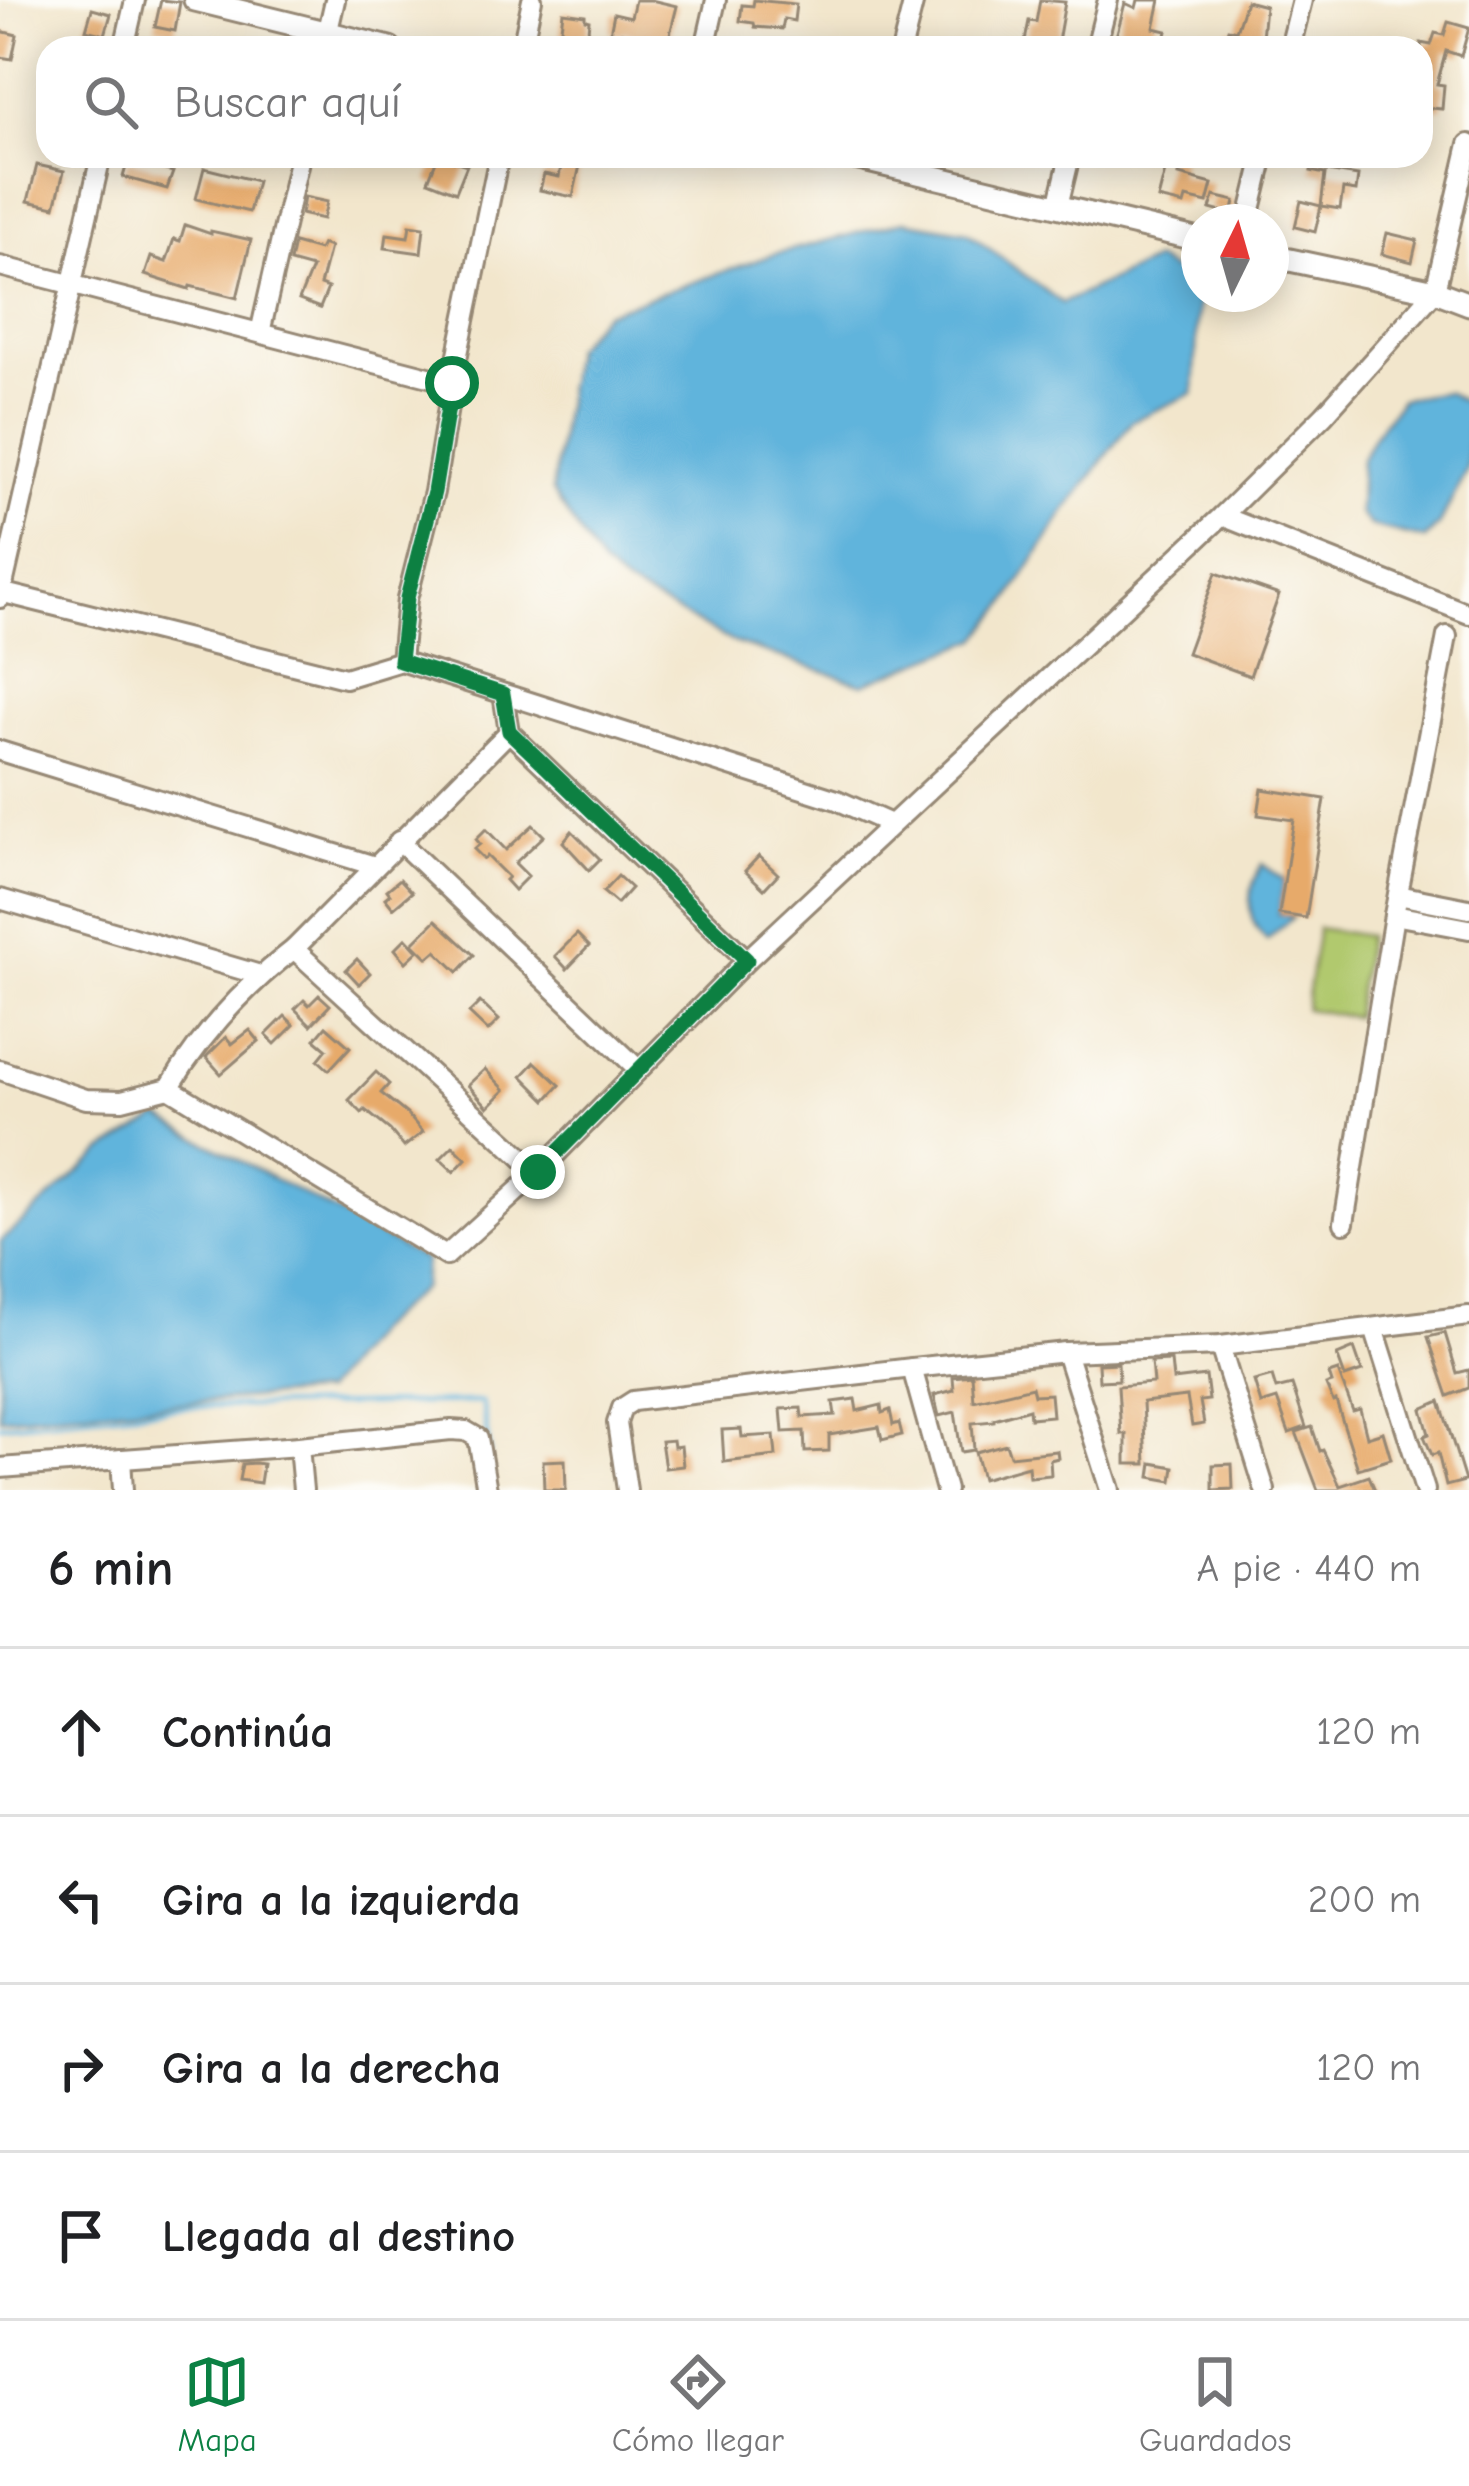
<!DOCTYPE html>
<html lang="es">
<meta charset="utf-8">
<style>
body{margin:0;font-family:"Comic Neue",sans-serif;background:#f2f2f2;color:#202124}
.compass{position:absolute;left:1181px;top:204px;width:108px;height:108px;border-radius:50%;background:#fff;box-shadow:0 6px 30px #0003;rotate:5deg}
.stop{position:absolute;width:36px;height:36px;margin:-27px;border:9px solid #0b8043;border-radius:50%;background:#fff}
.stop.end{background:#0b8043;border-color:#fff;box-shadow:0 3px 12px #0008}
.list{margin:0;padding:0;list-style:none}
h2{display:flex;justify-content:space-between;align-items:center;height:156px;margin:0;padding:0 48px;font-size:51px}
h2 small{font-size:39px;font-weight:400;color:#757577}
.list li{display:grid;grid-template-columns:78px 1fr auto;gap:36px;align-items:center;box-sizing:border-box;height:168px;padding:0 48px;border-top:3px solid #e0e0e0}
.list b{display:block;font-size:45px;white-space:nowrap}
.list em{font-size:39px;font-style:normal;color:#757577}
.icon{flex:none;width:66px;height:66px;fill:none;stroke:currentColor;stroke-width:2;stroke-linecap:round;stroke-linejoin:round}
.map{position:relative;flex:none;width:1469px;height:1490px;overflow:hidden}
.search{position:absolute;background:#fff;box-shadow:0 6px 30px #0003;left:36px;right:36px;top:36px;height:132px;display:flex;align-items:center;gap:30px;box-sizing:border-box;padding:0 42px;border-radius:36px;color:#757577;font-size:45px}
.sheet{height:828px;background:#fff}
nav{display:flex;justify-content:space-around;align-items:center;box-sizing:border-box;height:168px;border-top:3px solid #e0e0e0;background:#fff;font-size:33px;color:#757577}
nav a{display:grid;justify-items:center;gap:6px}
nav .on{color:#0b8043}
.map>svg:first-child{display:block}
.green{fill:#b1c96e;stroke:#767a46;stroke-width:3}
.water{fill:#60b4dc;stroke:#4e6f7d;stroke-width:3}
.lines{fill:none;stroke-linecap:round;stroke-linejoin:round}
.stream{stroke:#60b4dc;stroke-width:4.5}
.building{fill:#e7aa6b}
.minor-casing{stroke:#968875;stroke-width:24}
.tertiary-casing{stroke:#968875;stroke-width:27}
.minor{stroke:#fff;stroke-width:18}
.tertiary{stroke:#fff;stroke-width:21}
.route{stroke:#0b8043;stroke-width:15}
</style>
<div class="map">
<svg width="1469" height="1490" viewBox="0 0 1469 1490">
<rect width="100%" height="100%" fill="#fdfcf7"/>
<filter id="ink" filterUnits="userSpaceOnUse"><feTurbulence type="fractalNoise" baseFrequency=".00833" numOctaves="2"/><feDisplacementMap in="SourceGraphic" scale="24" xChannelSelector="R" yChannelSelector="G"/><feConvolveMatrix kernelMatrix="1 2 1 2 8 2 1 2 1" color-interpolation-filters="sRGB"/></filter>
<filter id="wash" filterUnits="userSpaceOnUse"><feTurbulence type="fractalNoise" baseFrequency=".004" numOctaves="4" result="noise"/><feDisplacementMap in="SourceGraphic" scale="48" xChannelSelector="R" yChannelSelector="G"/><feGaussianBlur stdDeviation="2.7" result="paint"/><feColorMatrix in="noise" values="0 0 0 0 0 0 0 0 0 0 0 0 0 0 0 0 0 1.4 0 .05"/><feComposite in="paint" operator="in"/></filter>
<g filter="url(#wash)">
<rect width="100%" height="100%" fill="#f2e6cc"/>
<path class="green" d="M1318 928 1367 936 1354 1017 1305 1009Z"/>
<g class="water">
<path d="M904 221 967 232 1062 303 1155 260 1199 286 1194 393 1132 421 1064 513 1007 603 978 639 863 684 733 642 626 585 602 566 552 492 572 349 604 313 775 254Z"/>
<path d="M1446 392 1469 405 1467 468 1440 524 1425 539 1370 526 1359 513 1361 461 1373 437 1401 399Z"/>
<path d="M1262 864 1284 880 1279 914 1294 916 1267 940C1243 918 1247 891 1262 864Z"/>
<path d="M159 1117 425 1260 423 1287 373 1332 324 1392 0 1418 1 1241 103 1151Z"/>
</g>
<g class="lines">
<path class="stream" d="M0 1425 187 1407 482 1402 490 1453"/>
</g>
<g id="blocks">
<g class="building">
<path d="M161 0 180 2 175 31 155 27Z"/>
<path d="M635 0H651L677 6 668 42 622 32V35L610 33 614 13 631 17Z"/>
<path d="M754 0 796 4 794 21 784 19 782 29 755 27 754 23 740 21 742 5 753 6Z"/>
<path d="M1040 0 1065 2 1057 47 1025 41 1029 21 1036 22Z"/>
<path d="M1138 0H1160L1154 28 1167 31 1163 48H1113L1125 3 1136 8Z"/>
<path d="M1246 1 1265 6 1261 48H1222L1228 29 1236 31Z"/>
<path d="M92 9 111 14 105 35 86 30Z"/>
<path d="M563 12 585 15V19L589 20 587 43 560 36Z"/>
<path d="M1448 22 1469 28 1461 56 1446 51 1437 84 1444 85 1442 109 1421 107V43L1431 45 1435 33 1444 35Z"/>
<path d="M0 31 17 35 12 59 0 57Z"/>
<path d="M438 156 467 165 456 192 428 181Z"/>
<path d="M563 156H582L573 197 540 190 544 174 559 177Z"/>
<path d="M1169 156 1182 160 1179 175 1212 184 1207 203 1186 198 1184 205 1158 199Z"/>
<path d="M1315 156 1330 161 1327 171 1358 176 1356 191 1343 189 1340 209 1321 206 1325 174 1311 171Z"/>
<path d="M128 160 173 172 167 189 123 177Z"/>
<path d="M37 165 64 171 55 207 28 201Z"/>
<path d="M204 168 257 181 249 212 196 199Z"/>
<path d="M1214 196 1235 201 1232 215 1210 209Z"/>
<path d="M304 197 327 202 323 219 301 214Z"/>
<path d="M1301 201 1321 206 1315 232 1295 227Z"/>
<path d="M185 225 211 234V231L251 240 237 298 190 286 189 289 145 275 151 257 166 262 174 239 180 241Z"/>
<path d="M410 225 424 227 421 253 385 248 387 234 408 237Z"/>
<path d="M1387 233 1417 240 1412 262 1382 254Z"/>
<path d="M294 243 319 250 322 244 330 247 320 285 328 288 320 308 299 300 312 268 290 262Z"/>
<path d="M1216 573 1279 595 1250 676 1187 653Z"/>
<path d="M1262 789 1325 799 1306 918 1279 914 1294 820 1258 815Z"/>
<path d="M533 825 544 836 515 863 528 876 514 890 505 880 508 877 487 856 484 859 474 849 480 844 476 839 486 829 506 850Z"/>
<path d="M572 831 600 859 589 870 563 842Z"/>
<path d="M759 856 778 874 764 889 745 871Z"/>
<path d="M618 876 631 888 617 904 603 892Z"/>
<path d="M400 879 412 892 393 908 385 898 390 894 387 890Z"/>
<path d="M436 920 474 955 458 972 436 951 428 958 413 943Z"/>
<path d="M577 934 589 946 567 969 555 956Z"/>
<path d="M406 938 418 951 406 962 395 949Z"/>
<path d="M357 959 370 973 359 984 346 970Z"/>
<path d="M319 995 330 1005 311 1025 295 1009 304 1000 309 1005Z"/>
<path d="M480 1002 499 1020 488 1031 469 1013Z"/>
<path d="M285 1016 294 1025 275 1044 266 1035Z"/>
<path d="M326 1026 350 1047 329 1070 318 1060 327 1049 315 1039Z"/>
<path d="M250 1030 259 1041 221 1074 206 1057 226 1037 232 1044Z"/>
<path d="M535 1062 560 1085 546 1100 522 1076Z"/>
<path d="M485 1069 505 1090 488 1107 468 1085Z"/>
<path d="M376 1072 389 1084 381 1093 407 1114 423 1132 404 1147 390 1130 365 1110 362 1113 349 1100Z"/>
<path d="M453 1146 466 1159 454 1172 440 1159Z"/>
<path d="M1445 1333 1457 1373 1469 1370V1388L1448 1396 1428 1337Z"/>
<path d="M1354 1348 1362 1371 1345 1377 1337 1355Z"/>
<path d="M1171 1361 1173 1380 1206 1376 1209 1400 1200 1401 1204 1424 1192 1426 1187 1397 1143 1402 1146 1464H1126V1434H1121L1118 1386 1153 1383 1151 1362Z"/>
<path d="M1118 1363 1119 1380 1099 1381 1098 1364Z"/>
<path d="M1338 1371 1353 1411 1360 1409 1367 1437 1383 1432 1391 1459 1358 1469 1336 1401 1333 1402 1326 1385 1332 1383 1329 1374Z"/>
<path d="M972 1375 974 1401 1032 1387 1034 1395 1050 1394 1052 1416 1030 1418 1029 1409 994 1419V1421L972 1423 974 1450 961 1452 955 1412 939 1416 934 1395 954 1390 953 1377Z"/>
<path d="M1272 1376 1276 1389 1292 1385 1306 1427 1289 1433 1277 1399 1261 1404 1254 1381Z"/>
<path d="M855 1399 857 1411 881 1405 882 1413 890 1410 893 1425 899 1423 902 1435 882 1440 879 1427 829 1435V1451L805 1452 804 1431 783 1432 781 1409 801 1408 802 1417 835 1415 833 1402Z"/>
<path d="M1440 1401 1465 1481 1446 1486 1438 1453 1432 1455 1424 1436 1429 1434 1422 1409Z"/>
<path d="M1312 1427 1320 1451 1323 1450 1340 1486 1369 1476 1375 1490H1318L1296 1432Z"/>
<path d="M741 1429 742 1437 774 1435 776 1456 724 1462 722 1430Z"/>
<path d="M673 1440 674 1447 681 1446 683 1466 665 1468 661 1441Z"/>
<path d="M1006 1444 1010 1456 1057 1451 1058 1458 1050 1460 1051 1475 1029 1477 1028 1466 982 1479 975 1452Z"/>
<path d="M565 1460 566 1490H544L543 1461Z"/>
<path d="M255 1463 263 1464 260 1483 239 1480 242 1464Z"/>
<path d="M1152 1463 1174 1467 1172 1481 1150 1477Z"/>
<path d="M1232 1464 1233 1489 1213 1490V1465Z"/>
</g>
</g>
</g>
<g filter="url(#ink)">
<use href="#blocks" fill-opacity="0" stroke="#968875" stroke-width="3"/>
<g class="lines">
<defs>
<g id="minor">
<path d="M124 48 135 0"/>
<path d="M324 48 335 0"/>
<path d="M522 48 532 0"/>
<path d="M705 48 716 0"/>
<path d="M902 48 914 0"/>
<path d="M1096 48 1108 0"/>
<path d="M1290 48 1302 0"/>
<path d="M1058 206 1070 156"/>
<path d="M1248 222 1264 156"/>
<path d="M0 266 452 383"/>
<path d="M260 333 300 156"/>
<path d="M1222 516 1469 614"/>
<path d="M0 592 345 678 401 661 837 800 891 824"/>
<path d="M0 598 101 156"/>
<path d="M401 661 407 599 434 492 452 383 499 156"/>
<path d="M503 694 509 732 747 960"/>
<path d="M509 732 294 949C245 987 201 1035 169 1088L446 1256 538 1172 747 960 1222 516 1324 415 1435 291 1469 144"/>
<path d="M0 751 375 866"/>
<path d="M399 841 638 1069"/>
<path d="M1398 895 1469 909"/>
<path d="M0 899 260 975"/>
<path d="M1394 915 1469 929"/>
<path d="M294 949 538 1172"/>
<path d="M0 1070 86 1099 122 1100 169 1088"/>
<path d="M1344 1223 1394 915 1447 636"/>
<path d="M1374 1328 1425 1490"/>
<path d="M1220 1346 1265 1490"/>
<path d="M1066 1352 1110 1490"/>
<path d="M912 1368 946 1490"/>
<path d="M299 1446 303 1490"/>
<path d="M121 1459 123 1490"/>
<path d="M0 1468 299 1446 451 1430 466 1431 478 1438 487 1490"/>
<path d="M627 1490 617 1423 622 1408 633 1401 912 1368 1066 1352 1220 1346 1469 1316"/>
</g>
<g id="tertiary">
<path d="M195 0 390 48"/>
<path d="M847 156 1199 240"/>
<path d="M1271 256 1435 291 1469 304"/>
</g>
</defs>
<use href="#minor" class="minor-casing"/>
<use href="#tertiary" class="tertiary-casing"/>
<use href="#minor" class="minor"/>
<use href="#tertiary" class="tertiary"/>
</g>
</g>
<g class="lines" filter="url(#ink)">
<path class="route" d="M452 383 434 492 407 598 400 661 503 694 509 731 747 960 538 1172"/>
</g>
</svg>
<svg class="compass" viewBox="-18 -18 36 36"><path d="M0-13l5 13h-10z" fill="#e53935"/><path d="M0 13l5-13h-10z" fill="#757577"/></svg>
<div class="stop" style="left:452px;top:383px"></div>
<div class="stop end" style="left:538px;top:1172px"></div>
<div class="search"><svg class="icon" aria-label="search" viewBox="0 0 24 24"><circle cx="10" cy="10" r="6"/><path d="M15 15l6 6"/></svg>Buscar aquí</div>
</div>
<section class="sheet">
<h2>6 min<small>A pie · 440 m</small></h2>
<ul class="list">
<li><svg class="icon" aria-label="ahead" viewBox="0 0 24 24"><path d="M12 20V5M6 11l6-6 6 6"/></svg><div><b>Continúa</b></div><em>120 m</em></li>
<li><svg class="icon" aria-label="left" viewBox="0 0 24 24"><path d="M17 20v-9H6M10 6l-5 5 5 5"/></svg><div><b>Gira a la izquierda</b></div><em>200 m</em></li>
<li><svg class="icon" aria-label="right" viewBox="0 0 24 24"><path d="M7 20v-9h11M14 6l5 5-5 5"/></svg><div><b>Gira a la derecha</b></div><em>120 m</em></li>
<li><svg class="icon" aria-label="arrive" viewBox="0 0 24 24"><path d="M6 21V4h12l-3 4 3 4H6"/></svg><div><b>Llegada al destino</b></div></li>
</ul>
</section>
<nav>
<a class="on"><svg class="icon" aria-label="map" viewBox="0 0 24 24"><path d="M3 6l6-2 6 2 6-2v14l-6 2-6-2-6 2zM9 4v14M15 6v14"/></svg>Mapa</a>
<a><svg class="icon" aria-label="directions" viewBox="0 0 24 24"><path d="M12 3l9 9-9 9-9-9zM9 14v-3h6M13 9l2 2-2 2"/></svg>Cómo llegar</a>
<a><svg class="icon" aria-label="saved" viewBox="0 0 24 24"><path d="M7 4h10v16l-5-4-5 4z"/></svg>Guardados</a>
</nav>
